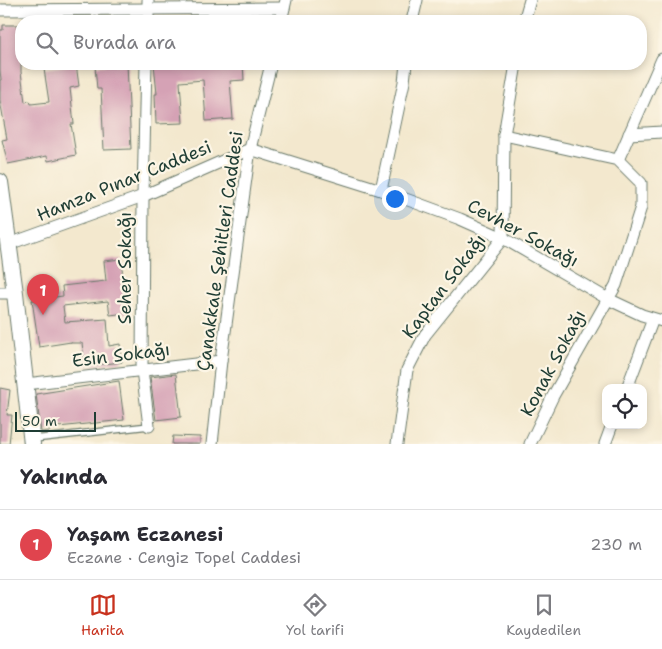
<!DOCTYPE html>
<html lang="tr">
<meta charset="utf-8">
<style>
body{margin:0;font-family:"Shantell Sans",sans-serif;background:#f7f7f7;color:#2b2b33}
.controls{position:absolute;right:15px;bottom:15px;display:grid;overflow:hidden;border-radius:10px;box-shadow:0 2px 8px #0003}
.controls button{width:45px;height:45px;display:grid;place-items:center;padding:0;border:0;border-bottom:1px solid #e1e1e2;background:#fff;color:#2b2b33;font:25px sans-serif}
.scale{position:absolute;left:15px;bottom:12px;width:81px;box-sizing:border-box;padding-left:5px;border:2px solid #1f3d34;border-top:0;font-size:14px;line-height:18px;white-space:nowrap;color:#1f3d34;-webkit-text-stroke:4px #fcf5e5;paint-order:stroke}
.you{position:absolute;left:394px;top:198px;width:18px;height:18px;margin:-12px;border:4px solid #fff;border-radius:50%;background:#1a73e8;box-shadow:0 0 0 8px #1a73e833}
.badge{display:grid;place-items:center;width:32px;height:32px;border-radius:50%;background:#c8321e;color:#fff;font-size:16px;font-weight:700}
.pin{position:absolute;translate:-50% -41px;filter:drop-shadow(0 1px 2px #0008)}
.pin::after{content:'';position:absolute;top:26px;width:18px;height:15px;background:inherit;clip-path:polygon(0 0,100% 0,50% 100%)}
.list{margin:0;padding:0;list-style:none}
h2{display:flex;justify-content:space-between;align-items:center;height:65px;margin:0;padding:0 20px;font-size:21px}
h2 small{font-size:16px;font-weight:400;color:#7c7c81}
.list li{display:grid;grid-template-columns:32px 1fr auto;gap:15px;align-items:center;box-sizing:border-box;height:70px;padding:0 20px;border-top:1px solid #e1e1e2}
.list b{display:block;font-size:19px;white-space:nowrap}
.list p{margin:0;font-size:16px;white-space:nowrap;color:#7c7c81}
.list em{font-size:16px;font-style:normal;color:#7c7c81}
.icon{flex:none;width:28px;height:28px;fill:none;stroke:currentColor;stroke-width:2;stroke-linecap:round;stroke-linejoin:round}
.map{position:relative;flex:none;width:662px;height:444px;overflow:hidden}
.search{position:absolute;background:#fff;box-shadow:0 2px 8px #0003;left:15px;right:15px;top:15px;height:55px;display:flex;align-items:center;gap:12px;box-sizing:border-box;padding:0 18px;border-radius:20px;color:#7c7c81;font-size:19px}
.sheet{height:135px;background:#fff}
nav{display:flex;justify-content:space-around;align-items:center;box-sizing:border-box;height:70px;border-top:1px solid #e1e1e2;background:#fff;font-size:14px;color:#7c7c81}
nav a{display:grid;justify-items:center;gap:2px}
nav .on{color:#c8321e}
.map>svg:first-child{display:block}
.building{fill:#d5a2b5}
.lines{fill:none;stroke-linecap:round;stroke-linejoin:round}
.service-casing{stroke:#69796a;stroke-width:8}
.minor-casing{stroke:#69796a;stroke-width:13}
.secondary-casing{stroke:#69796a;stroke-width:18}
.service{stroke:#fff;stroke-width:5.5}
.minor{stroke:#fff;stroke-width:11}
.secondary{stroke:#fff;stroke-width:16}
.labels{text-anchor:middle;stroke-width:4.5;stroke-linejoin:round;paint-order:stroke}
.street-label{font-size:18px;fill:#1f3d34;stroke:#fcf5e5}
</style>
<div class="map">
<svg width="662" height="444" viewBox="0 0 662 444">
<rect width="100%" height="100%" fill="#fcf5e5"/>
<filter id="ink" filterUnits="userSpaceOnUse"><feTurbulence type="fractalNoise" baseFrequency=".02" numOctaves="2"/><feDisplacementMap in="SourceGraphic" scale="10" xChannelSelector="R" yChannelSelector="G"/><feConvolveMatrix kernelMatrix="1 2 1 2 8 2 1 2 1" color-interpolation-filters="sRGB"/></filter>
<filter id="wash" filterUnits="userSpaceOnUse"><feTurbulence type="fractalNoise" baseFrequency=".0096" numOctaves="4" result="noise"/><feDisplacementMap in="SourceGraphic" scale="20" xChannelSelector="R" yChannelSelector="G"/><feGaussianBlur stdDeviation="1.12" result="paint"/><feColorMatrix in="noise" values="0 0 0 0 0 0 0 0 0 0 0 0 0 0 0 0 0 1.4 0 .05"/><feComposite in="paint" operator="in"/></filter>
<g filter="url(#wash)">
<rect width="100%" height="100%" fill="#f3e8ce"/>
<g id="blocks">
<g class="building">
<path d="M3 25H21V72L25 102 30 101 31 104 49 102 44 69 76 64 79 86 70 88 74 124H71L76 155 48 161 47 156 8 164 2 140 7 139 0 100V80H1L0 70V30H3Z"/>
<path d="M127 64 131 149 104 150 101 89H97L95 66Z"/>
<path d="M154 64H243L244 80 230 81 233 119 206 121 203 80 180 82 183 123 156 124 155 94H157Z"/>
<path d="M121 259 127 313 110 315 108 301 63 306 65 322 107 319 109 346 120 344 122 362 85 366 82 343H71V342L39 347 32 300 63 296 62 286 106 281 104 261Z"/>
<path d="M176 374 181 417 156 420 150 377Z"/>
<path d="M119 381 124 420 49 428 50 431 41 432 36 394Z"/>
<path d="M0 388 10 390 7 415H12L9 444H0Z"/>
<path d="M173 436 200 437V444H172Z"/>
</g>
</g>
</g>
<g filter="url(#ink)">
<use href="#blocks" fill-opacity="0" stroke="#69796a" stroke-width="1"/>
<g class="lines">
<defs>
<path id="service" d="M34 439 149 426"/>
<g id="minor">
<path d="M0 10 284 8"/>
<path d="M148 21V0"/>
<path d="M281 21 286 0"/>
<path d="M412 21 417 0"/>
<path d="M524 21 530 0"/>
<path d="M146 64 143 196 142 370 149 426"/>
<path d="M629 134 662 132"/>
<path d="M504 135 618 160"/>
<path d="M250 149 381 190 460 219 503 238 608 299 642 315 662 321"/>
<path d="M618 160 662 59"/>
<path d="M381 190 404 82 406 64"/>
<path d="M9 244 143 196 250 149"/>
<path d="M0 293H15"/>
<path d="M26 384 221 361"/>
<path d="M627 388 653 319"/>
<path d="M212 444 221 361 250 149 271 64"/>
<path d="M397 444 407 370 425 335 503 238 504 135 516 64"/>
<path d="M530 444 553 396 616 285 641 207V183L618 160"/>
<path d="M605 444 612 425"/>
</g>
<path id="secondary" d="M0 182 15 293 32 444"/>
</defs>
<use href="#service" class="service-casing"/>
<use href="#minor" class="minor-casing"/>
<use href="#secondary" class="secondary-casing"/>
<use href="#service" class="service"/>
<use href="#minor" class="minor"/>
<use href="#secondary" class="secondary"/>
</g>
</g>
<g class="labels">
<g class="street-label">
<text transform="translate(124 181) rotate(-22)" y="6">Hamza Pınar Caddesi</text>
<text transform="translate(523 233) rotate(28)" y="6">Cevher Sokağı</text>
<text transform="translate(220 251) rotate(-82)" y="6">Çanakkale Şehitleri Caddesi</text>
<text transform="translate(125 268) rotate(-90)" y="6">Seher Sokağı</text>
<text transform="translate(444 286) rotate(-53)" y="6">Kaptan Sokağı</text>
<text transform="translate(121 355) rotate(-7)" y="6">Esin Sokağı</text>
<text transform="translate(553 363) rotate(-62)" y="6">Konak Sokağı</text>
</g>
</g>
</svg>
<div class="controls">
<button><svg class="icon" aria-label="locate" viewBox="0 0 24 24"><circle cx="12" cy="12" r="6"/><path d="M12 2v4M12 18v4M2 12h4M18 12h4"/></svg></button>
</div>
<div class="scale">50 m</div>
<div class="you"></div>
<div class="pin badge" style="left:43px;top:315px;background:#e0444e">1</div>
<div class="search"><svg class="icon" aria-label="search" viewBox="0 0 24 24"><circle cx="10" cy="10" r="6"/><path d="M15 15l6 6"/></svg>Burada ara</div>
</div>
<section class="sheet">
<h2>Yakında<small></small></h2>
<ul class="list">
<li><span class="badge" style="background:#e0444e">1</span><div><b>Yaşam Eczanesi</b><p>Eczane · Cengiz Topel Caddesi</p></div><em>230 m</em></li>
</ul>
</section>
<nav>
<a class="on"><svg class="icon" aria-label="map" viewBox="0 0 24 24"><path d="M3 6l6-2 6 2 6-2v14l-6 2-6-2-6 2zM9 4v14M15 6v14"/></svg>Harita</a>
<a><svg class="icon" aria-label="directions" viewBox="0 0 24 24"><path d="M12 3l9 9-9 9-9-9zM9 14v-3h6M13 9l2 2-2 2"/></svg>Yol tarifi</a>
<a><svg class="icon" aria-label="saved" viewBox="0 0 24 24"><path d="M7 4h10v16l-5-4-5 4z"/></svg>Kaydedilen</a>
</nav>
